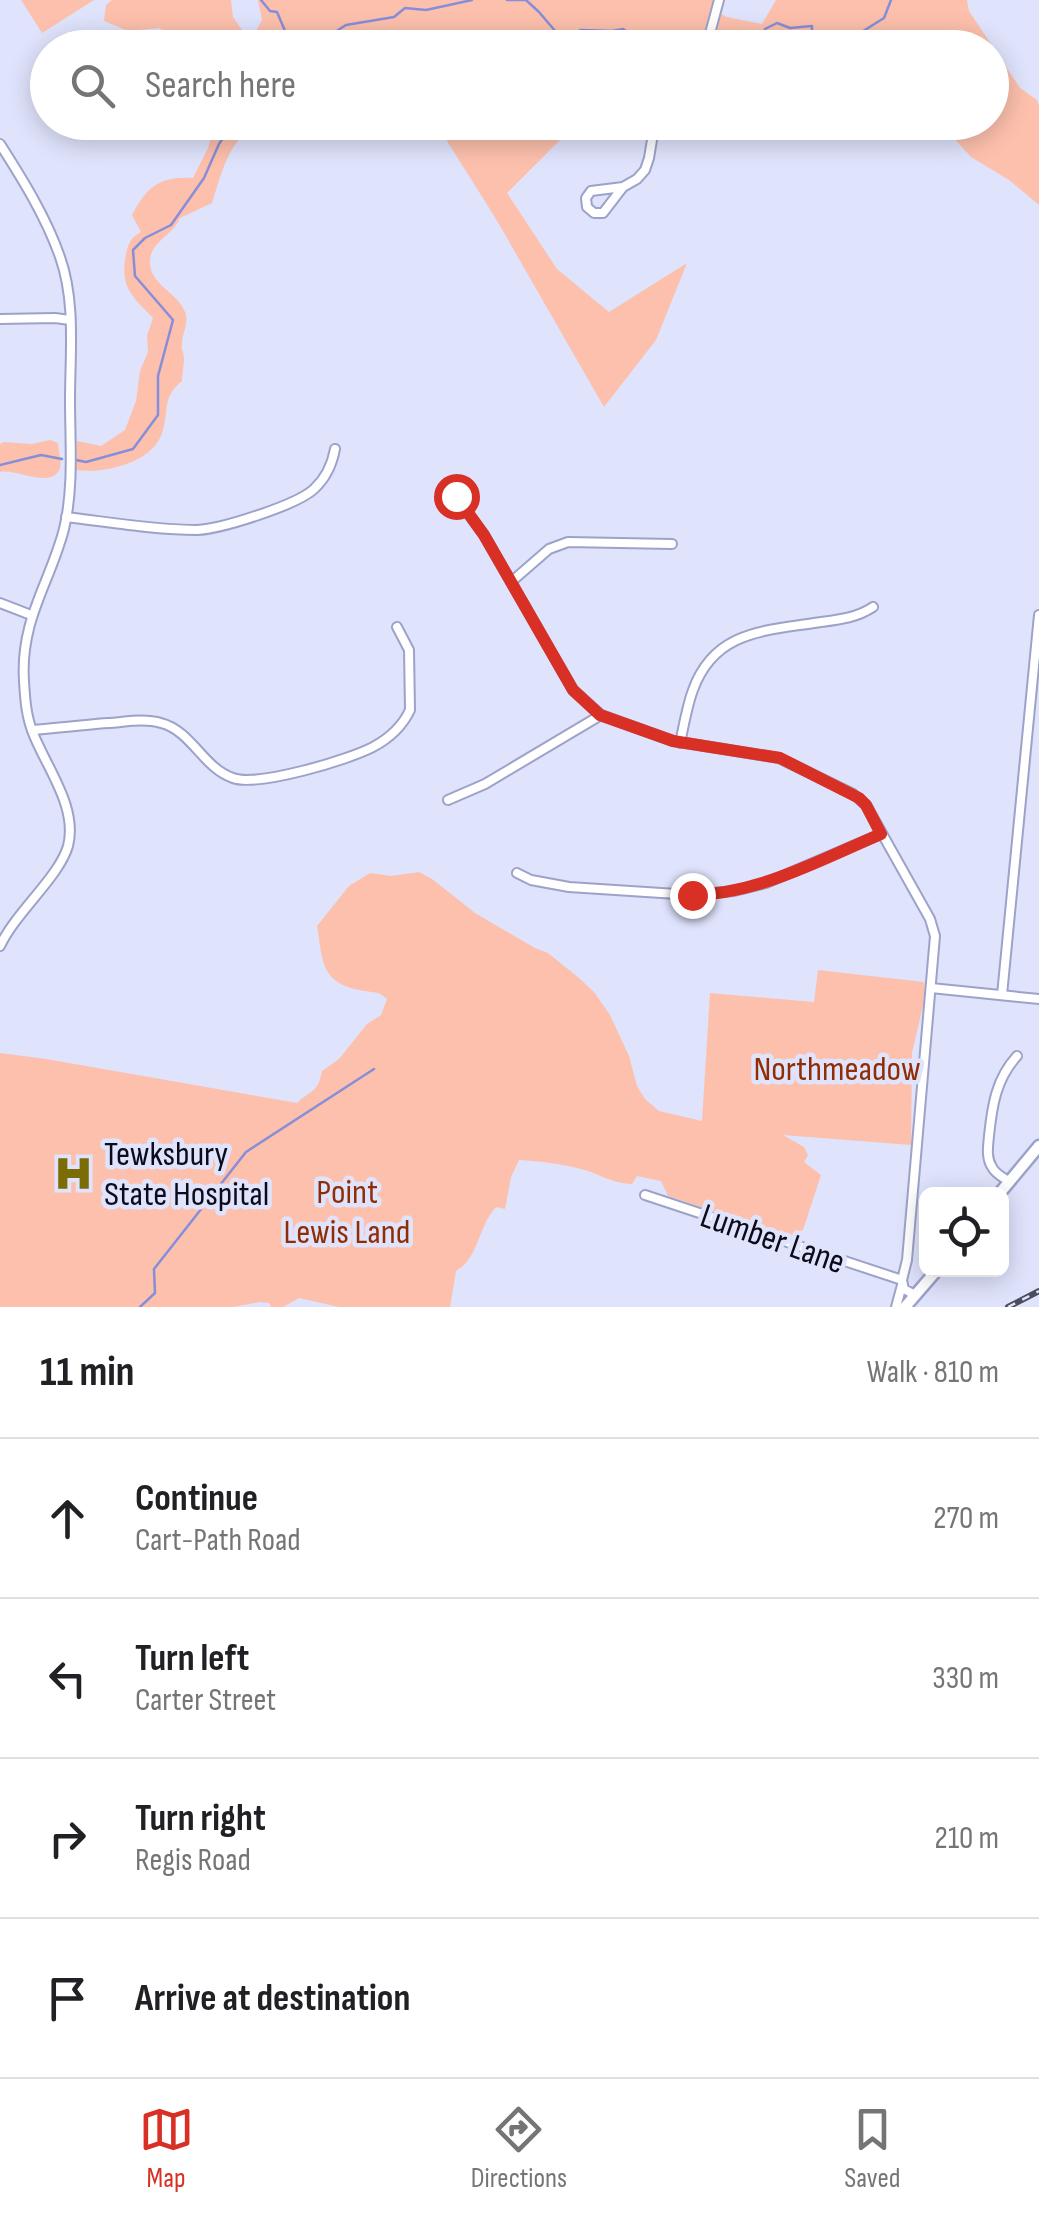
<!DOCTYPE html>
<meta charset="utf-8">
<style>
body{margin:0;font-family:"Sofia Sans Condensed",sans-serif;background:#f6f6f6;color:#202124}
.controls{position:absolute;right:30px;bottom:30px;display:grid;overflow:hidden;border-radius:15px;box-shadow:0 5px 25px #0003}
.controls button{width:90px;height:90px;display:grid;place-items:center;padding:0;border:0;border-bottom:2px solid #e0e0e0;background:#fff;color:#202124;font:50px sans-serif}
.stop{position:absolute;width:30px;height:30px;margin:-22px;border:8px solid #d93025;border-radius:50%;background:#fff}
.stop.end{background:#d93025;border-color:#fff;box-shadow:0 2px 10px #0008}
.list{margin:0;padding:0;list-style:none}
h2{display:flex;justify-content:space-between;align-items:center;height:130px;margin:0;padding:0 40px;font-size:42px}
h2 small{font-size:32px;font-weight:400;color:#757577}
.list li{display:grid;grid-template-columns:65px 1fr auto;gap:30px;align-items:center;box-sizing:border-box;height:160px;padding:0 40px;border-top:2px solid #e0e0e0}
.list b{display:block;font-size:38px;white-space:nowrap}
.list p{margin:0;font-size:32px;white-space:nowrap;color:#757577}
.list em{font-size:32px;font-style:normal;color:#757577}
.icon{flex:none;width:55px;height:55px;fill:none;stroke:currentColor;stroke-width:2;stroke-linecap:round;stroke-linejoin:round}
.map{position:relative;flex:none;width:1039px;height:1307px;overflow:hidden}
.search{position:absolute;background:#fff;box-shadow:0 5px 25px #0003;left:30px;right:30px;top:30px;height:110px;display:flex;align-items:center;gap:25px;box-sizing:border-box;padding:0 35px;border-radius:55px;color:#757577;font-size:38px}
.sheet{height:770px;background:#fff}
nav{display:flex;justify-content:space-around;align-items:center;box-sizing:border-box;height:140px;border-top:2px solid #e0e0e0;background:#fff;font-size:28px;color:#757577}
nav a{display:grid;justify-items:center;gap:5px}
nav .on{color:#d93025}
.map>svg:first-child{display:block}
.green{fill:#fdc0ad}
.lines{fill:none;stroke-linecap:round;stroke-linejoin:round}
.stream{stroke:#878ed9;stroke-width:2.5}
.minor-casing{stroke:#9da2c9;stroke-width:12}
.major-casing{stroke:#9da2c9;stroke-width:15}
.minor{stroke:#fff;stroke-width:8}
.major{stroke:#fff;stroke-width:10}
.rail-casing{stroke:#4b4d5e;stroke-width:6}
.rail{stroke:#dfe3fc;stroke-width:2.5;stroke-dasharray:8;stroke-linecap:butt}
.route{stroke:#d93025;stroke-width:12}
.labels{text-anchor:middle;stroke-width:9;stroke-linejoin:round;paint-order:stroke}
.park-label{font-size:35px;fill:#902d04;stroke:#dfe3fc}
.poi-label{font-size:35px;fill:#0b0c1a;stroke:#dfe3fc;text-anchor:start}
.street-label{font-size:35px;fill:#0b0c1a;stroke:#dfe3fc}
</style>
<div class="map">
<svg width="1039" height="1307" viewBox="0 0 1039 1307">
<rect width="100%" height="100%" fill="#dfe3fc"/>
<g class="green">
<path d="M21 0H94L42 33Z"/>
<path d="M112 0H231L233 17 247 37 254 35 262 20 258 0H716L702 48H199L186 39 159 28 128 31 104 21 106 5Z"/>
<path d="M776 0H967L969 11 1020 88 1037 100 1039 105V205L1009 180 971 157 940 123 992 122V48H710L719 13 727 17 762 24Z"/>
<path d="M215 123H260C229 138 222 172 212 203L180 218C173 236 150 241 150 262 149 284 178 293 185 312 189 321 183 332 182 342 181 352 183 348 184 358 184 365 182 373 182 381 162 398 169 408 163 430 155 463 104 474 76 470L77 441 101 446 125 430 136 401 140 371 148 352 147 336 153 318C134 298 121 289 125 260 127 247 129 238 141 232L132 215C147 187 159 176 193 178L208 148Z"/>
<path d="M305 123H581H577L507 193 557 269 609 312 687 263 656 340 604 407 496 219 437 125 421 130 347 138Z"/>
<path d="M50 440 58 443C58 450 62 461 60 468 53 490 15 468 0 472V444L4 442 32 444Z"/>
<path d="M419 872 432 879 475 913 535 948 548 953 579 978 594 992 610 1015 629 1056 637 1086 645 1099 659 1111 702 1121 710 993 814 1002 818 970 924 982 925 997 912 1053 911 1145 783 1135 804 1147 808 1155 804 1162 821 1175 803 1230 789 1236 668 1196 661 1181 637 1176 632 1184C615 1184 601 1175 585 1170 563 1164 541 1161 519 1160L511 1177 505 1209 496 1207C478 1226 479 1258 456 1271L450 1307H339L299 1298 283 1307H271L269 1303 260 1302 233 1307H0V1053L46 1059 297 1103C311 1090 318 1093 322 1071L339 1059 367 1024 381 1015 387 999C379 991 375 993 365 991 320 984 323 962 317 926L349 886 370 873 391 876Z"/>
</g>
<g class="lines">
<g class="stream">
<path d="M261 0 270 11 277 12 288 38H301L306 48"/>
<path d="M507 0H526L539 12 562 39 581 30 612 31 623 29C634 38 648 38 660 48"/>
<path d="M310 48 346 25 394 17 405 8 426 10 472 0"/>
<path d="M762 48 765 29 777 23 790 28 812 26V35L802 42 805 48"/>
<path d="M827 48 860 33 884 18 891 0"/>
<path d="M76 460 86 462 133 449 158 415V376L173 320 135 276 133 250 145 238 171 225 204 178 219 144 234 122"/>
<path d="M0 465 41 455 62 459"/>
<path d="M140 1307 155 1293 154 1269 246 1152 374 1069"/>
</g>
<defs>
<g id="minor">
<path d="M706 48 719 0"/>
<path d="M0 144C23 180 46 217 60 257 76 302 70 354 70 400 70 442 74 488 64 529 50 583 20 620 24 681 25 698 26 716 33 733 46 767 78 807 68 846 59 877 16 912 0 946"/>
<path d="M623 187 591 191 586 198 587 207 594 213H603L623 187 637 179 645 170 649 158 655 122"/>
<path d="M0 319 55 318 70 320"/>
<path d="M451 490 484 535 573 690 601 715"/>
<path d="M66 517C109 522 154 530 197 530 221 529 297 505 314 489 326 478 332 465 335 449"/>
<path d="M511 582 549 549 568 542 672 544"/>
<path d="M0 603 31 615"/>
<path d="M32 730C57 728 82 725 108 723 125 722 144 718 161 723 192 731 203 768 233 778 258 787 348 760 373 747 388 739 402 727 410 710L409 650 397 627"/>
<path d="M680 743C684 725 687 706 693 690 714 632 762 631 814 623 835 620 855 619 873 607"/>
<path d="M448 800 485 784 601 715 673 741 779 758 853 794 866 805 930 919 935 936 907 1260 902 1280 904 1289 915 1295"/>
<path d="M517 873 531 880 569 887 692 895 734 891 766 883 881 834"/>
<path d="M931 988 1039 999"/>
<path d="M1002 995 1039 615"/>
<path d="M1010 1182C1004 1178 995 1174 992 1167 986 1158 988 1146 989 1136 992 1106 996 1079 1017 1056"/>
<path d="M645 1195 902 1280"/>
<path d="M896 1307 902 1285"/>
</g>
<g id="major">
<path d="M999 1194 1039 1146"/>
<path d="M905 1307 937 1270"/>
</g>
</defs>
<use href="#minor" class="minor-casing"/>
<use href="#major" class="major-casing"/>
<use href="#minor" class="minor"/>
<use href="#major" class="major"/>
<defs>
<path id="rail" d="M1008 1307 1039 1291"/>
</defs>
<use href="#rail" class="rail-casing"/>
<use href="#rail" class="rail"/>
</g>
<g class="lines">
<path class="route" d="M456 496 484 535 573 690 600 715 673 741 780 758 859 798 866 805 881 834C820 860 759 894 692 895"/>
</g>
<defs>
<symbol id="hospital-bare" viewBox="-9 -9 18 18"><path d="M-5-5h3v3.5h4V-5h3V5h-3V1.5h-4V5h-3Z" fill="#7c6c06" stroke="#dfe3fc" stroke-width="2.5" paint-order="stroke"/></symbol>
</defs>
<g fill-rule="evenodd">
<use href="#hospital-bare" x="46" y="1146" width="55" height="55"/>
</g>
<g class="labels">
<g class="park-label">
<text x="837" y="1080">Northmeadow</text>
<text x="347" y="1203">Point<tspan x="347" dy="40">Lewis Land</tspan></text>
</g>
<g class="poi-label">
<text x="104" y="1165">Tewksbury<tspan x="104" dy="40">State Hospital</tspan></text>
</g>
<g class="street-label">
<text transform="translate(773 1238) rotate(19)" y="12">Lumber Lane</text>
</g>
</g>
</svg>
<div class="controls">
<button><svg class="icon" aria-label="locate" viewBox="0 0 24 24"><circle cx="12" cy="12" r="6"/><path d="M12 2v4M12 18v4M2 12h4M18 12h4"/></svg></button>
</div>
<div class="stop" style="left:456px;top:496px"></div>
<div class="stop end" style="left:692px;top:895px"></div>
<div class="search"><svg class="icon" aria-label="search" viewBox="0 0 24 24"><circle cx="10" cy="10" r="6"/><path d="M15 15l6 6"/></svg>Search here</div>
</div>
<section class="sheet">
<h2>11 min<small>Walk · 810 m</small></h2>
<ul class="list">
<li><svg class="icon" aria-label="ahead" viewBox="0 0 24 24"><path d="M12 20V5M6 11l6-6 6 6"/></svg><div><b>Continue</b><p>Cart-Path Road</p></div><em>270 m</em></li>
<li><svg class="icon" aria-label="left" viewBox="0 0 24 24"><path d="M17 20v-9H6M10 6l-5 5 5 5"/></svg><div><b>Turn left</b><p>Carter Street</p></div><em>330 m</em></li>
<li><svg class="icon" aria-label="right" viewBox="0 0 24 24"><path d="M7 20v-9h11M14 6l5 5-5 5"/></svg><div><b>Turn right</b><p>Regis Road</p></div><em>210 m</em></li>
<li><svg class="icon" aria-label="arrive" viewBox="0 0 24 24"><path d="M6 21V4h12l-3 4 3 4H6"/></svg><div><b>Arrive at destination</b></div></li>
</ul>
</section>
<nav>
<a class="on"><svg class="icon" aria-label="map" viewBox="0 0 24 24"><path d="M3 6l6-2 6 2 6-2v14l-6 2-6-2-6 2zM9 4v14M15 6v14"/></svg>Map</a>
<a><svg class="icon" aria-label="directions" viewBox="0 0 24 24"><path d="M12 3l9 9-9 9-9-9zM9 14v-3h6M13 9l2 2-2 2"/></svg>Directions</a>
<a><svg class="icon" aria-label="saved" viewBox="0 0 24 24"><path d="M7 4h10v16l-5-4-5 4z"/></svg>Saved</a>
</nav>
